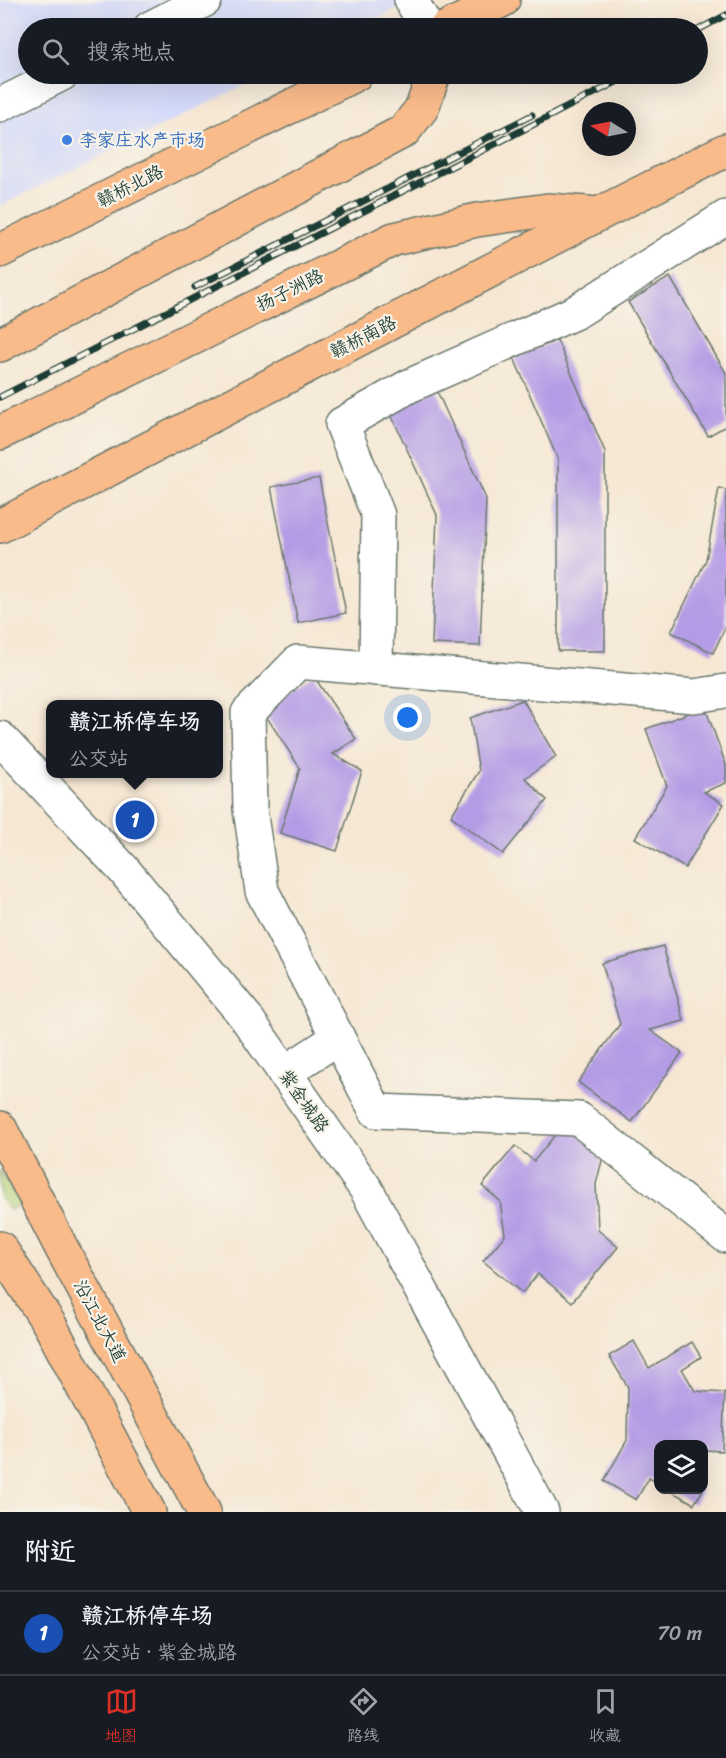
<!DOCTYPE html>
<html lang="zh">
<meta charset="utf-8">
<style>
body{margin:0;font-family:Sriracha,"LXGW WenKai TC",sans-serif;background:#242831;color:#f1f3f6}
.controls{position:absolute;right:18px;bottom:18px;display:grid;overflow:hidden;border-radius:12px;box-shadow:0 6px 24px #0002}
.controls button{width:54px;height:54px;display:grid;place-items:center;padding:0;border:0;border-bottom:2px solid #363941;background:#171b24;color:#f1f3f6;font:30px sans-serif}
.compass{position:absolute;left:582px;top:102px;width:54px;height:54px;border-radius:50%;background:#171b24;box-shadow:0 6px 24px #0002;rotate:280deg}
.you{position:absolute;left:408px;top:718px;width:21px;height:21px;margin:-15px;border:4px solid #fff;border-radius:50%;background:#1a73e8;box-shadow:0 0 0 9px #1a73e833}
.badge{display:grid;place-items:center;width:39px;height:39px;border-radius:50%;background:#d93025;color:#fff;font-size:20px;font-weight:700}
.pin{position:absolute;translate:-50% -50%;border:3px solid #fff;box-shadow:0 2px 6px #0006}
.popup{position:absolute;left:46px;top:700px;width:177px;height:78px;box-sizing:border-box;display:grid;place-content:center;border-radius:12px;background:#171b24;filter:drop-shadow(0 2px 4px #0005);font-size:20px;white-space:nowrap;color:#9ea1a6}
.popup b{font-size:22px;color:#f1f3f6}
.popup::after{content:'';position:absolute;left:50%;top:100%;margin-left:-12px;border:12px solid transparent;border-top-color:#171b24}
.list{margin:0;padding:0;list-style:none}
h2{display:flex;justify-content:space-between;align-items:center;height:78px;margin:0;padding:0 24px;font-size:26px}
h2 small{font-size:20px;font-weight:400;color:#9ea1a6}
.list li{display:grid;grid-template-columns:39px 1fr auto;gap:18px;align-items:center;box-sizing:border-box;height:84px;padding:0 24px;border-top:2px solid #363941}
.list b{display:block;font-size:22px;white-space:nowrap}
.list p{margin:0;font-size:20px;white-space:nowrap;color:#9ea1a6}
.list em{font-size:20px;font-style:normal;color:#9ea1a6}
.icon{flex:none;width:33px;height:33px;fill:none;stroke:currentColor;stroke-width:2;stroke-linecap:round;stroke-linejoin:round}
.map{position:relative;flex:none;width:726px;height:1512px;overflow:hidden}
.search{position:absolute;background:#171b24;box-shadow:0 6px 24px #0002;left:18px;right:18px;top:18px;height:66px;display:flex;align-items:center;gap:15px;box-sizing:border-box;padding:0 21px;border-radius:33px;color:#9ea1a6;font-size:22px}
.sheet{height:162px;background:#171b24}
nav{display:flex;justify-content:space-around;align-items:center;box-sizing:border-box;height:84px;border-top:2px solid #363941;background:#171b24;font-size:16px;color:#9ea1a6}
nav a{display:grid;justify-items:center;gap:3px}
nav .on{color:#d93025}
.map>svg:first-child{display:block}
.built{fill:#d3d9f9}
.green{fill:#b3d077;stroke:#698656;stroke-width:1.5}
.building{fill:#b49be5}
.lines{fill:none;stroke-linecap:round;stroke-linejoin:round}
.minor-casing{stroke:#6a786c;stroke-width:36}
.major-casing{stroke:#6a786c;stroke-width:36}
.minor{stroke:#fff;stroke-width:33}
.major{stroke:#fabb8b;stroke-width:33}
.rail-casing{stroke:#1f3d34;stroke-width:7}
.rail{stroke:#f7f3e8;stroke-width:4.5;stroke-dasharray:14;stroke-linecap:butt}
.shop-dot{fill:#3f7fe0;stroke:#f7f3e8;stroke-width:2}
.labels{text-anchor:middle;stroke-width:4.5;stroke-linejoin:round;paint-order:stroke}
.shop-label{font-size:18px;fill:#366cbe;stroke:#f7f3e8;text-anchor:start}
.street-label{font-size:18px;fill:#1f3d34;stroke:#f7f3e8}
</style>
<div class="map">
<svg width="726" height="1512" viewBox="0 0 726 1512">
<rect width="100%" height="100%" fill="#f7f3e8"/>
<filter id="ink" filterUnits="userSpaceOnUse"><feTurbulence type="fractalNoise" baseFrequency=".0167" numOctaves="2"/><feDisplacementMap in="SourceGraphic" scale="12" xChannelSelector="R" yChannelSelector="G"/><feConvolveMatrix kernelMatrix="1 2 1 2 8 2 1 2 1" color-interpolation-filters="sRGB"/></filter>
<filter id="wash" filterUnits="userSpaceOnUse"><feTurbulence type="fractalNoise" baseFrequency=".008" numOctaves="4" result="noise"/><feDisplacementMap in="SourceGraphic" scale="24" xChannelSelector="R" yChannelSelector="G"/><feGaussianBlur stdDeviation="1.35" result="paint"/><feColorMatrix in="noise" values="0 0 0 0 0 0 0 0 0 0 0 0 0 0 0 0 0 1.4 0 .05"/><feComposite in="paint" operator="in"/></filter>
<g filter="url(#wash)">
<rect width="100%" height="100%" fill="#f6e7d3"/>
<path class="built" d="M0 0H415L358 28H28V74H267L0 206Z"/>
<path class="green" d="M0 1170 20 1204 10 1210 0 1198Z"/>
<g id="blocks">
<g class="building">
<path d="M670 277 726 373V426L708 436 628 302Z"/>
<path d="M557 340 605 452V651H558V460L514 358Z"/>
<path d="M436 389 486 499 480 646 432 644 437 515 389 410Z"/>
<path d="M319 478 346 613 298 623 271 487Z"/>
<path d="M719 488 726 490V626L713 653 671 632 706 560Z"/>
<path d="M313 675 356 739 333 754 362 771 337 851 280 833 300 768 262 710Z"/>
<path d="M523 700 556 757 525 778 547 800 503 854 451 816 479 771 470 718Z"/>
<path d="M705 707 726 765V783L704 792 724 804 685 868 635 838 667 786 646 729Z"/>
<path d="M663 946 684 1021 650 1030 682 1053 632 1122 578 1082 620 1024 602 963Z"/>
<path d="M568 1119 605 1149 596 1184 598 1230 618 1247 572 1302 538 1274 522 1293 483 1261 505 1235 500 1201 482 1186 515 1146 534 1161Z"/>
<path d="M634 1341 649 1368 692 1342 701 1357 682 1369 695 1391 725 1393 722 1451 704 1450V1444H658V1483L649 1478 636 1500 604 1481 627 1440 628 1387 609 1356Z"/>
<path d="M669 1490H703L694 1504Z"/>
</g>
</g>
</g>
<g filter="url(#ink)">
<use href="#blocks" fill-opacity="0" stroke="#6a786c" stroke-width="1.5"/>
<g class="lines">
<defs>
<g id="minor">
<path d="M411 0 427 28"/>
<path d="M150 28 205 0"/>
<path d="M0 105 62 74"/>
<path d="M376 669 378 515 342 424 409 386 576 312 726 217"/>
<path d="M726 691 694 696 298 662 248 713 250 809 262 891 376 1111 579 1119 726 1236"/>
<path d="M0 738 123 869 245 1016 366 1189 542 1512"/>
<path d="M284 1073 338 1038"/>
</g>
<g id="major">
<path d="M446 28 503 0"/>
<path d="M0 251 356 74"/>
<path d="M0 345 404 131 422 108 434 74"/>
<path d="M0 433 394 239 477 220 548 210 599 214"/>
<path d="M0 526 599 214 726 150"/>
<path d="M0 1128 61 1247 204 1512"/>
<path d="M0 1248 50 1325 149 1512"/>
</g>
</defs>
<use href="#minor" class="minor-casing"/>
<use href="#major" class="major-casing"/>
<use href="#minor" class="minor"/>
<use href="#major" class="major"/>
<defs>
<g id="rail">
<path d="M698 30 726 15"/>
<path d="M195 287 532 115"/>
<path d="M0 397 632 74"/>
</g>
</defs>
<use href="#rail" class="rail-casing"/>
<use href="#rail" class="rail"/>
</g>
</g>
<circle class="shop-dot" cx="67" cy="140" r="6"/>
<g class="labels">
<g class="shop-label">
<text x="79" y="146">李家庄水产市场</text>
</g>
<g class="street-label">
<text transform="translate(130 186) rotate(-27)" y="6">赣桥北路</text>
<text transform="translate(290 290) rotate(-26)" y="6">扬子洲路</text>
<text transform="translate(363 337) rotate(-27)" y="6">赣桥南路</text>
<text transform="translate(304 1101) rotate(55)" y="6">紫金城路</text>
<text transform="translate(100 1321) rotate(62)" y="6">沿江北大道</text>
</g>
</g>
</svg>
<div class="controls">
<button><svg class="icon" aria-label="layers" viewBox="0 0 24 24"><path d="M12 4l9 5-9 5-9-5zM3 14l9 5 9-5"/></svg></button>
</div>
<svg class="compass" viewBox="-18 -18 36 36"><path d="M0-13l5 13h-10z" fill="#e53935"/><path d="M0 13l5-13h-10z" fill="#9ea1a6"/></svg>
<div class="you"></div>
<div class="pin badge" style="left:135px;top:820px;background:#1a4fb4">1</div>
<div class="popup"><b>赣江桥停车场</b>公交站</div>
<div class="search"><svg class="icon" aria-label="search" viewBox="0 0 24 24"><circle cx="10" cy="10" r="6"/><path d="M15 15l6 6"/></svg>搜索地点</div>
</div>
<section class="sheet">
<h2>附近<small></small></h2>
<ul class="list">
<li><span class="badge" style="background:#1a4fb4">1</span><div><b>赣江桥停车场</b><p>公交站 · 紫金城路</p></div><em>70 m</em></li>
</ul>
</section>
<nav>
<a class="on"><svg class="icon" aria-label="map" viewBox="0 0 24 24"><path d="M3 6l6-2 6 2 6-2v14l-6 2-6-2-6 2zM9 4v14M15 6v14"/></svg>地图</a>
<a><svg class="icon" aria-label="directions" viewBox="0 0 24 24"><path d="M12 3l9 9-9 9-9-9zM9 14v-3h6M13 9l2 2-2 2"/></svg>路线</a>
<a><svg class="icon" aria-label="saved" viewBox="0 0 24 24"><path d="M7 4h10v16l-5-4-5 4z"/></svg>收藏</a>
</nav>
